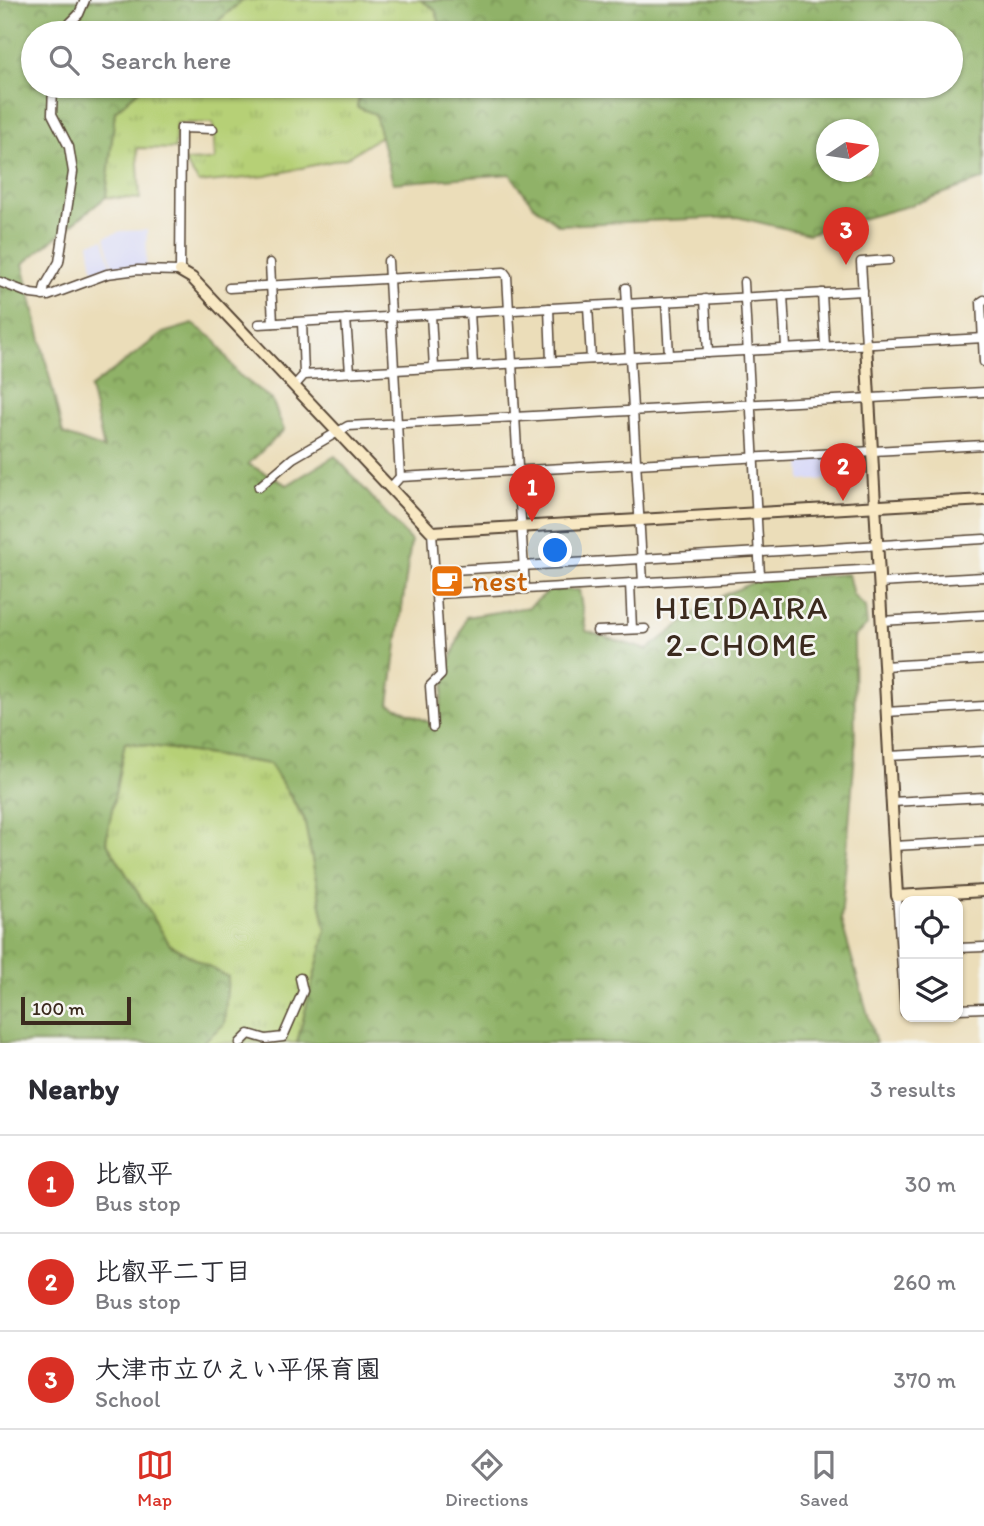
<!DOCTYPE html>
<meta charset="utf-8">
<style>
body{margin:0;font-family:Itim,"Klee One",sans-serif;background:#f2f2f3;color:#2b2b33}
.controls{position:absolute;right:21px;bottom:21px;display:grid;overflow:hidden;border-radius:14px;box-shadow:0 2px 5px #0004}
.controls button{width:63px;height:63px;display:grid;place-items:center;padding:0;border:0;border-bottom:2px solid #e1e1e2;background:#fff;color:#2b2b33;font:35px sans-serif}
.compass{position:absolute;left:816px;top:119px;width:63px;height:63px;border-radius:50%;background:#fff;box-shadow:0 2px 5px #0004;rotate:77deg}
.scale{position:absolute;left:21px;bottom:18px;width:110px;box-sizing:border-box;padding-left:7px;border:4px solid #3b2a1e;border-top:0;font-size:19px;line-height:24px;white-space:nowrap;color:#3b2a1e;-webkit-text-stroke:5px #f6f6f2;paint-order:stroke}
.you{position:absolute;left:556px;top:551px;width:24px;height:24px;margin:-18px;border:5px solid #fff;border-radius:50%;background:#1a73e8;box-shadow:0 0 0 10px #1a73e833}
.badge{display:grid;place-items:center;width:46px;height:46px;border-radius:50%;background:#d93025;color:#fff;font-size:23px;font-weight:700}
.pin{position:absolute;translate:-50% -58px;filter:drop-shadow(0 2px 4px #0008)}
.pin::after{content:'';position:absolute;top:37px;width:24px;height:21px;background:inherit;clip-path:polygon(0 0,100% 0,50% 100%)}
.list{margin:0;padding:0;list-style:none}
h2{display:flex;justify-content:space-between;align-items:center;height:91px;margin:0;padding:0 28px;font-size:30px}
h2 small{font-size:23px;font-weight:400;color:#7c7c81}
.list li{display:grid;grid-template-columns:46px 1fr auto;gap:21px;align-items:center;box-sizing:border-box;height:98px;padding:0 28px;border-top:2px solid #e1e1e2}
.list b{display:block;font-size:26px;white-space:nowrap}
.list p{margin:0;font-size:23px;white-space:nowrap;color:#7c7c81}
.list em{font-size:23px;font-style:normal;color:#7c7c81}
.icon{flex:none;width:38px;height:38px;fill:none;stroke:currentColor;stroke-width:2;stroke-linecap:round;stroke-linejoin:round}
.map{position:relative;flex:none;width:984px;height:1043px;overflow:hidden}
.search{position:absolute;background:#fff;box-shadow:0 2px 5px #0004;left:21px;right:21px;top:21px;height:77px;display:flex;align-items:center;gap:18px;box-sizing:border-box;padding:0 24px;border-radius:38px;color:#7c7c81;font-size:26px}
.sheet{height:385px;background:#fff}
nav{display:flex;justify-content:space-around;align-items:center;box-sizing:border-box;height:98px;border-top:2px solid #e1e1e2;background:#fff;font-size:19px;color:#7c7c81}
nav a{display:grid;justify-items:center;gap:4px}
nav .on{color:#d93025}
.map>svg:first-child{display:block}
.built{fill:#d6d7f8}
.grass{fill:url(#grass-tufts);stroke:#787d4a;stroke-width:2}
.forest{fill:url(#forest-crowns);stroke:#666e42;stroke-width:2;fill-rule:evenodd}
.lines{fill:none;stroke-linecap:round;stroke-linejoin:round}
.street-casing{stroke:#554535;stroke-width:11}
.secondary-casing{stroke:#554535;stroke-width:14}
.street{stroke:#fff;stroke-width:8}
.secondary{stroke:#f8e8c3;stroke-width:10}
.labels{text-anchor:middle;stroke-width:5;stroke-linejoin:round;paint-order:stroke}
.food-label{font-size:30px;fill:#c56008;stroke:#f6f6f2;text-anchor:start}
.neighbourhood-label{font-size:32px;letter-spacing:2px;fill:#3b2a1e;stroke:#f6f6f2}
</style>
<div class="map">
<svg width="984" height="1043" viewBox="0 0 984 1043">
<defs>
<pattern id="grass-tufts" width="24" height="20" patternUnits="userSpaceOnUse" patternTransform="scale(1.75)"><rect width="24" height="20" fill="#b6d076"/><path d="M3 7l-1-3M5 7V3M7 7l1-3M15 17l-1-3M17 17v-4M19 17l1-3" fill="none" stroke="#9db366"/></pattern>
<pattern id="forest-crowns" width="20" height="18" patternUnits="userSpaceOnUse" patternTransform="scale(1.75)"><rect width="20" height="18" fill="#90b267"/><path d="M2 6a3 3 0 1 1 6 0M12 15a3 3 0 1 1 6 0" fill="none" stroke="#779154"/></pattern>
</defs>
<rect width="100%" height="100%" fill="#f6f6f2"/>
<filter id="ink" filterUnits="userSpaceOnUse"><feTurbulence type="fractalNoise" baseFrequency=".0143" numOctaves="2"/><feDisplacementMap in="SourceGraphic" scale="14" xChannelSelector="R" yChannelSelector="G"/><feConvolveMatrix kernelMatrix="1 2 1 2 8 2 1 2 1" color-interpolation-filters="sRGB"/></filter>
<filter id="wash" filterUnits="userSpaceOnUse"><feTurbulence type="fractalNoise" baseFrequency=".00686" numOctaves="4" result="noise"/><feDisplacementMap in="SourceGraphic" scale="28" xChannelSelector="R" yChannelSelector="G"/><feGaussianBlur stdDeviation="1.57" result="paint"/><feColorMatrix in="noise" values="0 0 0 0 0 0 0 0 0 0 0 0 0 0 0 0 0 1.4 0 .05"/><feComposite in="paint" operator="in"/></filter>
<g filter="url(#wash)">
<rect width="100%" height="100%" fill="#ebddb9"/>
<g class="built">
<path d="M147 230 146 267 114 271 105 237 121 231Z"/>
<path d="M104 239 113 272 94 275 89 243Z"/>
<path d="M834 457 840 459 841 478 801 481 800 458Z"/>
</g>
<g class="grass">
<path d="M243 0H420L435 9 443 33H204Z"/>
<path d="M144 86H361L357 107 375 113 381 136 346 158 266 176 199 183 184 161 215 160 213 123H176L175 149 137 148 140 199 106 197 115 111Z"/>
<path d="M125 742 270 764 304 819 326 930 297 1043H202L224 1024 228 977 170 945 106 841Z"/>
</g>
<g class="forest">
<path d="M0 0H242L204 33H33V86H144L115 111 106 197 23 264 63 434 104 449 90 388 163 333 193 324 214 339 238 374 272 400 284 430 248 464 287 485 335 456 411 541 389 704 437 726 446 674 466 617 529 607 550 590H579L586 631 647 650 711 601 758 580 848 574 853 595 865 607 867 625 854 637 855 754 841 920 876 1043H297L326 930 304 818 270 764 125 742 106 841 170 945 228 977 224 1024 202 1043H0Z"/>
<path d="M420 0H984V179L908 206 808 234 737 217 559 225 533 205 510 174 393 183 375 114 357 107 361 86H951V33H443L435 9ZM827 130H869V172H827Z"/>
</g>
</g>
<g filter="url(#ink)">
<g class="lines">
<defs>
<g id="street">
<path d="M60 33 79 14 85 0"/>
<path d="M388 261 400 477"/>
<path d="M270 263 273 323"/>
<path d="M0 282 31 294 48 296 107 274 138 270 180 271 181 128 213 129"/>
<path d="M744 282 760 576"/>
<path d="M229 288 504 272 507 276 525 589"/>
<path d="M626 288 643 582"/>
<path d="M822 293 825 346"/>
<path d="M783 295 786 348"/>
<path d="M43 296 45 286 59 262 73 172 69 147 52 114 53 86"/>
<path d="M705 299 708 353"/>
<path d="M984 300 981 302 984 362"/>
<path d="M666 302 669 355"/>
<path d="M588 306 591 359"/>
<path d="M549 308 551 361"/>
<path d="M470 312 473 366"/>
<path d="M431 315 434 368"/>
<path d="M346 319 350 372"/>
<path d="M302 322 304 375"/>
<path d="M259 324 863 291"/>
<path d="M866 344 861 262 889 260"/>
<path d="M295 385 304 375 984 338"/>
<path d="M259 487 293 458 348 426 984 392"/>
<path d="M391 487 400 477 984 445"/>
<path d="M432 532 441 675 430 686 433 727"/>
<path d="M435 571 984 539"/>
<path d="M630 583 632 629"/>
<path d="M879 583 984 577"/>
<path d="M436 594 879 569"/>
<path d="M881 621 984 615"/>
<path d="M597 631 645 629"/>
<path d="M884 666 984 660"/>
<path d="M886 712 984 706"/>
<path d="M889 756 984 751"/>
<path d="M892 802 984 797"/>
<path d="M894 846 984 841"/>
<path d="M897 896 905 1012"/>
<path d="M958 948 984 947"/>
<path d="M958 1009 984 1008"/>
<path d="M240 1043 249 1034 266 1039 283 1037 303 991 300 978"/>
</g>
<g id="secondary">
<path d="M180 271 192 278 432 532 984 500"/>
<path d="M866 344 897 896 984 891"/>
</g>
</defs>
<use href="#street" class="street-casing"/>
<use href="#secondary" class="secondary-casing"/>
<use href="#street" class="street"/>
<use href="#secondary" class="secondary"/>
</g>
</g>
<defs>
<symbol id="cafe-square" viewBox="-11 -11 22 22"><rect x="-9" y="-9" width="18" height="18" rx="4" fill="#e8710a" stroke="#f6f6f2"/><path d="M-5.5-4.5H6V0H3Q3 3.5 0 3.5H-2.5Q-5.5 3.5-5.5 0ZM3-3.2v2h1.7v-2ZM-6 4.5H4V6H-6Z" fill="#fff"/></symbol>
</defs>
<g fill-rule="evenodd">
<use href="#cafe-square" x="428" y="562" width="38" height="38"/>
</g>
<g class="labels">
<g class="food-label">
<text x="472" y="591">nest</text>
</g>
<g class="neighbourhood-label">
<text x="742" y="619">HIEIDAIRA<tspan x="742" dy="37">2-CHOME</tspan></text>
</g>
</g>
</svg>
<div class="controls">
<button><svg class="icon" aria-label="locate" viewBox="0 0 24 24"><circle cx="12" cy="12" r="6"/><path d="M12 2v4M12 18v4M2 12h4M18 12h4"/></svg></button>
<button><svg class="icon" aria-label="layers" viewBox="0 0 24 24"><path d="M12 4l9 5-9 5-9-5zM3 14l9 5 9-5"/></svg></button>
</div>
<svg class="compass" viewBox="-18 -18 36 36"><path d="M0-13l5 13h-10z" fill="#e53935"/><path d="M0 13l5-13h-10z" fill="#7c7c81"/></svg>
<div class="scale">100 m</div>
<div class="you"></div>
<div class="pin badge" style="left:532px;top:522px">1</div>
<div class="pin badge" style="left:843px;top:501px">2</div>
<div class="pin badge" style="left:846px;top:265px">3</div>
<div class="search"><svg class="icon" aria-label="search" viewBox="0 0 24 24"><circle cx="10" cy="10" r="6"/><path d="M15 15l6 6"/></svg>Search here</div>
</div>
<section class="sheet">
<h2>Nearby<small>3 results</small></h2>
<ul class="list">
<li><span class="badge">1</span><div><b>比叡平</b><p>Bus stop</p></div><em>30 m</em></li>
<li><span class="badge">2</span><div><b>比叡平二丁目</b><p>Bus stop</p></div><em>260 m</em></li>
<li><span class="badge">3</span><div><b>大津市立ひえい平保育園</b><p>School</p></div><em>370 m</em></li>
</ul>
</section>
<nav>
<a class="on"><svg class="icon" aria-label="map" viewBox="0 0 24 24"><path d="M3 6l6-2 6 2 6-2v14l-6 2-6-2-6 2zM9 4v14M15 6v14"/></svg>Map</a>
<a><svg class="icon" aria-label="directions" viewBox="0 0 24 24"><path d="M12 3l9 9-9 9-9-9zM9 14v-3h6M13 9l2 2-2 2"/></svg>Directions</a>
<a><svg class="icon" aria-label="saved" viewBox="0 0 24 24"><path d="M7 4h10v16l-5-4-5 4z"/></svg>Saved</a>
</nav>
